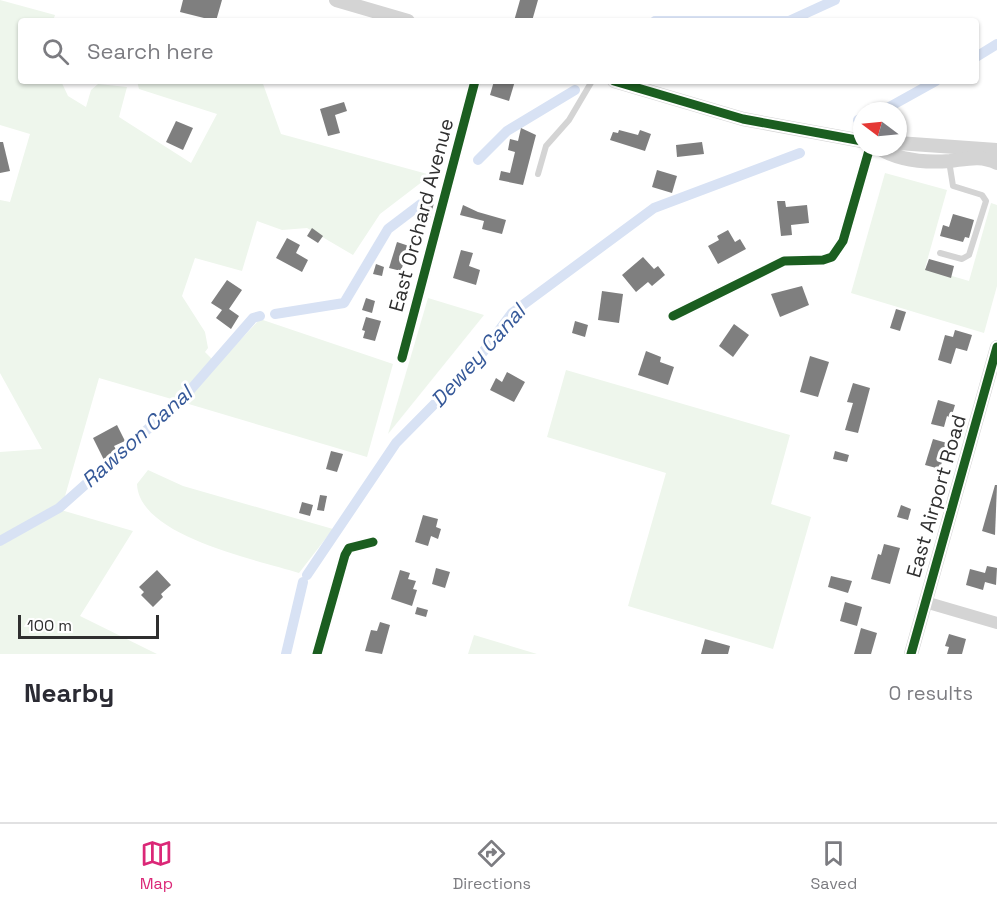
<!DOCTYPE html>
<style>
body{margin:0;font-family:"Space Grotesk",sans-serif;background:#f2f2f3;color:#2b2b33}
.compass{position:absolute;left:853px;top:102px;width:54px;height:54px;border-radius:50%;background:#fff;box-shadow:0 2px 4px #0004;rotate:286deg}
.scale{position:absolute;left:18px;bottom:15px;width:141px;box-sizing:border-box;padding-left:6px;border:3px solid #2f2f2f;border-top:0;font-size:16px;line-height:21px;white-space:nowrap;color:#2f2f2f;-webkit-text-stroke:4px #fff;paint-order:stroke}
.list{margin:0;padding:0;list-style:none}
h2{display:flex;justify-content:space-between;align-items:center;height:78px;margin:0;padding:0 24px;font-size:26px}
h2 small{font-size:20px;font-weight:400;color:#7c7c81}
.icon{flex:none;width:33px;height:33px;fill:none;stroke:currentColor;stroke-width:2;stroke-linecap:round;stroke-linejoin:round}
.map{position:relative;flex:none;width:997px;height:654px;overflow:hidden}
.search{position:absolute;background:#fff;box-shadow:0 2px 4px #0004;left:18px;right:18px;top:18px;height:66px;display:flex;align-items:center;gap:15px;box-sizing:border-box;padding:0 21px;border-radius:6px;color:#7c7c81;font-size:22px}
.sheet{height:168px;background:#fff}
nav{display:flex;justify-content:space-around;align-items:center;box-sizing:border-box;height:84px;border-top:2px solid #e1e1e2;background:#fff;font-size:16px;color:#7c7c81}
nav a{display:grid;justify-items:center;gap:3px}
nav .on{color:#db2777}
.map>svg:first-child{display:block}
.green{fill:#eef6ec}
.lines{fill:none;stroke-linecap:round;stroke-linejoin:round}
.canal{stroke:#d8e2f4;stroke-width:10}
.building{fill:#7f7f7f}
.service{stroke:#d4d4d4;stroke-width:6}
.minor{stroke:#d4d4d4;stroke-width:12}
.tertiary{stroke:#d4d4d4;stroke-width:14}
.cycleway-casing{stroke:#fff;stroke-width:13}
.cycleway{stroke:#1b5e20;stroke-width:9}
.labels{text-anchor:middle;stroke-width:6;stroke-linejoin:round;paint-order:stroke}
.street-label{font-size:20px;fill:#2f2f2f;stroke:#fff}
.water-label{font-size:21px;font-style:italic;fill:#365999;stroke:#fff}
</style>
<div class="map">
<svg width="997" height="654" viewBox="0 0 997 654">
<rect width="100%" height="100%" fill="#fff"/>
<g class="green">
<path d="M0 0 55 15 53 21H21V81H61L68 96 86 107 91 90 98 84 127 87 119 117 191 163 217 114 139 89 137 81H262L281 134 431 175 380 214 353 255 307 228 282 230 257 221 242 271 195 258 182 296 205 332 208 348 205 352 212 359 175 400 99 378 61 510 133 531 80 616 157 654H0V452L42 449 0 373V200L10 202 30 134 0 125Z"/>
<path d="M885 173 947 190 925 268 969 281 991 203 997 205V286L984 333 851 293Z"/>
<path d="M428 298 484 315 388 434Z"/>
<path d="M260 319 393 364 367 457 182 402Z"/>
<path d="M566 370 790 435 771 504 811 517 773 649 628 606 666 473 547 437Z"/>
<path d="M148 470 183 486 333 529 299 573C259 560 139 537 137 484Z"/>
<path d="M474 635 537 654H468Z"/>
</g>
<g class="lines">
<g class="canal">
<path d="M655 21H789"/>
<path d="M789 21 835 0"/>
<path d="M976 57 997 44"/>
<path d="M882 111 936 81"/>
<path d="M858 120 862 118"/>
<path d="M478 160 507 131 575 90"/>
<path d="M275 314 344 303 388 229 421 204"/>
<path d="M0 541 59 508 185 396 253 318 260 316"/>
<path d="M307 575 396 443 475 363 512 313 654 208 800 153"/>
<path d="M286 654 303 582"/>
</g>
</g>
<g class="building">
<path d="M183 0H222L216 21 180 12Z"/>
<path d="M520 0H538L532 21H514Z"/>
<path d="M494 81H515L509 101 490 95Z"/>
<path d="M344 102 347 111 335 115 340 133 328 136 320 109Z"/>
<path d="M176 121 193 128 183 150 166 142Z"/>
<path d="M521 128 536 135 523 185 499 180 501 171 510 173 515 152 508 150 510 139 518 141Z"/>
<path d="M619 130 638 135 640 130 651 134 645 151 610 140 613 132 618 133Z"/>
<path d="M0 142H3L10 171 0 173Z"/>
<path d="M702 142 704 154 677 157 676 145Z"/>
<path d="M657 170 677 176 672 193 652 187Z"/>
<path d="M427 201 434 203 430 218 422 216Z"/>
<path d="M777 201H785L786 207 807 205 809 223 791 225 792 235 781 236Z"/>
<path d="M463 205 478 212 506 220 502 234 482 229 484 221 460 215Z"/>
<path d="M953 214 974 220 969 238 965 237 963 242 940 236 943 225 949 227Z"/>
<path d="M312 228 323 236 318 243 307 236Z"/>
<path d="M728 230 735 242 740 239 746 249 718 264 708 246 719 240 717 236Z"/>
<path d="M287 238 300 245 296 253 308 260 302 272 276 258Z"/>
<path d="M397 242 409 246 401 271 389 268Z"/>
<path d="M461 250 473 253 469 266 480 270 476 285 453 278Z"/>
<path d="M643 257 654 269 658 266 665 275 652 286 648 282 636 292 622 275Z"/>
<path d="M929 259 954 266 951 278 925 270Z"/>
<path d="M376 264 384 267 382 276 373 274Z"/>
<path d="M227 280 242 290 229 309 239 316 231 329 216 318 222 310 211 303Z"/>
<path d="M802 286 809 305 780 317 771 294Z"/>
<path d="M602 291 623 294 619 323 598 320Z"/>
<path d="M366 298 375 301 372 313 362 310Z"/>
<path d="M896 309 906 312 900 331 890 328Z"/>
<path d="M366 317 381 321 375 341 363 338 365 331 362 330Z"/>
<path d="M575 321 588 325 585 337 572 333Z"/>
<path d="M734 324 749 335 733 357 719 346Z"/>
<path d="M955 330 972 335 967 351 956 348 951 364 938 360 945 335 953 337Z"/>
<path d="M646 351 661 357 660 362 674 367 668 385 638 375Z"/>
<path d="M810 356 829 362 818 397 800 392Z"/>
<path d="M507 372 525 382 514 402 490 390 496 378 502 382Z"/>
<path d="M853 383 870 388 858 433 845 430 853 403 847 402Z"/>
<path d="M938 400 955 405 951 418 947 416 944 427 931 424Z"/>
<path d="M117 425 125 441 114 446 118 453 104 460 93 438Z"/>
<path d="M933 439 947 443 940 469 925 465Z"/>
<path d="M331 451 343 454 337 472 326 469Z"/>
<path d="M835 451 849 455 847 462 833 459Z"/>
<path d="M995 485H997L995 535 982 531Z"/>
<path d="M320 495 327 496 324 511 317 510Z"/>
<path d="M302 502 313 505 310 516 299 513Z"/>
<path d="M901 505 911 509 908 520 897 517Z"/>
<path d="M423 515 438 519 436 527 441 529 438 539 431 536 428 546 415 542Z"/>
<path d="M884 544 900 548 890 584 871 579 878 554 881 555Z"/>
<path d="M987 566 997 568 996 585 985 582 983 590 966 585 970 569 985 573Z"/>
<path d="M436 568 450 572 445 588 432 584Z"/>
<path d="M157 570 171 585 161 594 163 597 153 607 141 595 144 592 139 587Z"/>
<path d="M400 570 410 573 408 579 416 581 413 589 417 590 412 606 391 599Z"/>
<path d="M831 576 852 581 848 593 828 587Z"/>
<path d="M845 602 862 607 857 626 840 621Z"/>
<path d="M417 607 428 610 426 617 415 614Z"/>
<path d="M380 622 390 625 382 654 365 651 371 630 377 631Z"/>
<path d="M861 628 877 633 871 654H854Z"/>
<path d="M949 634 966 639 962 654H947L949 647 945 646Z"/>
<path d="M705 639 730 646 728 654H701Z"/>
</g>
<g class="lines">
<g class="service">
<path d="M538 174 546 146 569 120 592 81"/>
<path d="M940 253 962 259 969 255 986 201 982 195 953 186 949 161"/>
</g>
<g class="minor">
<path d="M673 316 784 261 823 260 832 257 843 241 870 147"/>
<path d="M402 358 475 81"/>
<path d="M925 602 997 623"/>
<path d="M317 654 345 555 349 548 373 542"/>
</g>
<g class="tertiary">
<path d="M336 0 408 21"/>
<path d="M614 81 743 119 862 141"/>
<path d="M898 143 997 150"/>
<path d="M877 147C899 161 925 163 950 161 967 159 981 155 997 163"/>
<path d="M911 654 997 347"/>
</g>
<defs>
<g id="cycleway">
<path d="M614 81 743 119 862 141"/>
<path d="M673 316 784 261 823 260 832 257 843 241 870 147"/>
<path d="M402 358 475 81"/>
<path d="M317 654 345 555 349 548 373 542"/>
<path d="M911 654 997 347"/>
</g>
</defs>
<use href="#cycleway" class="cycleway-casing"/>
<use href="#cycleway" class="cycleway"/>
</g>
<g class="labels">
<g class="street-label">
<text transform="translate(421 215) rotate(-75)" y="7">East Orchard Avenue</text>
<text transform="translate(936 496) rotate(-74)" y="7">East Airport Road</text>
</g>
<g class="water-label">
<text transform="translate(478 356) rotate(-48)" y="7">Dewey Canal</text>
<text transform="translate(137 437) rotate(-42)" y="7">Rawson Canal</text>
</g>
</g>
</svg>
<svg class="compass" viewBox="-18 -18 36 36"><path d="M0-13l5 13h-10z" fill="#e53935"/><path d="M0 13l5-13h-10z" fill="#7c7c81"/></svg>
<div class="scale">100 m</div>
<div class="search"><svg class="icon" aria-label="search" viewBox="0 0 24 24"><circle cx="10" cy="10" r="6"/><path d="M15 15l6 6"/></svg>Search here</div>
</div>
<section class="sheet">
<h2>Nearby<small>0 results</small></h2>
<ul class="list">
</ul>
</section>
<nav>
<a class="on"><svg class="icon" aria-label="map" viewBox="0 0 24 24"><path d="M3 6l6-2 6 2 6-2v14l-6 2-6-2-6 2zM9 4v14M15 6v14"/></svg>Map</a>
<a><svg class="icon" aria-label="directions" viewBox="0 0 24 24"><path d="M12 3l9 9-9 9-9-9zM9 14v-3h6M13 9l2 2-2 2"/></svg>Directions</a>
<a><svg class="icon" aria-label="saved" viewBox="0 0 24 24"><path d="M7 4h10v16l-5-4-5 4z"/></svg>Saved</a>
</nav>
